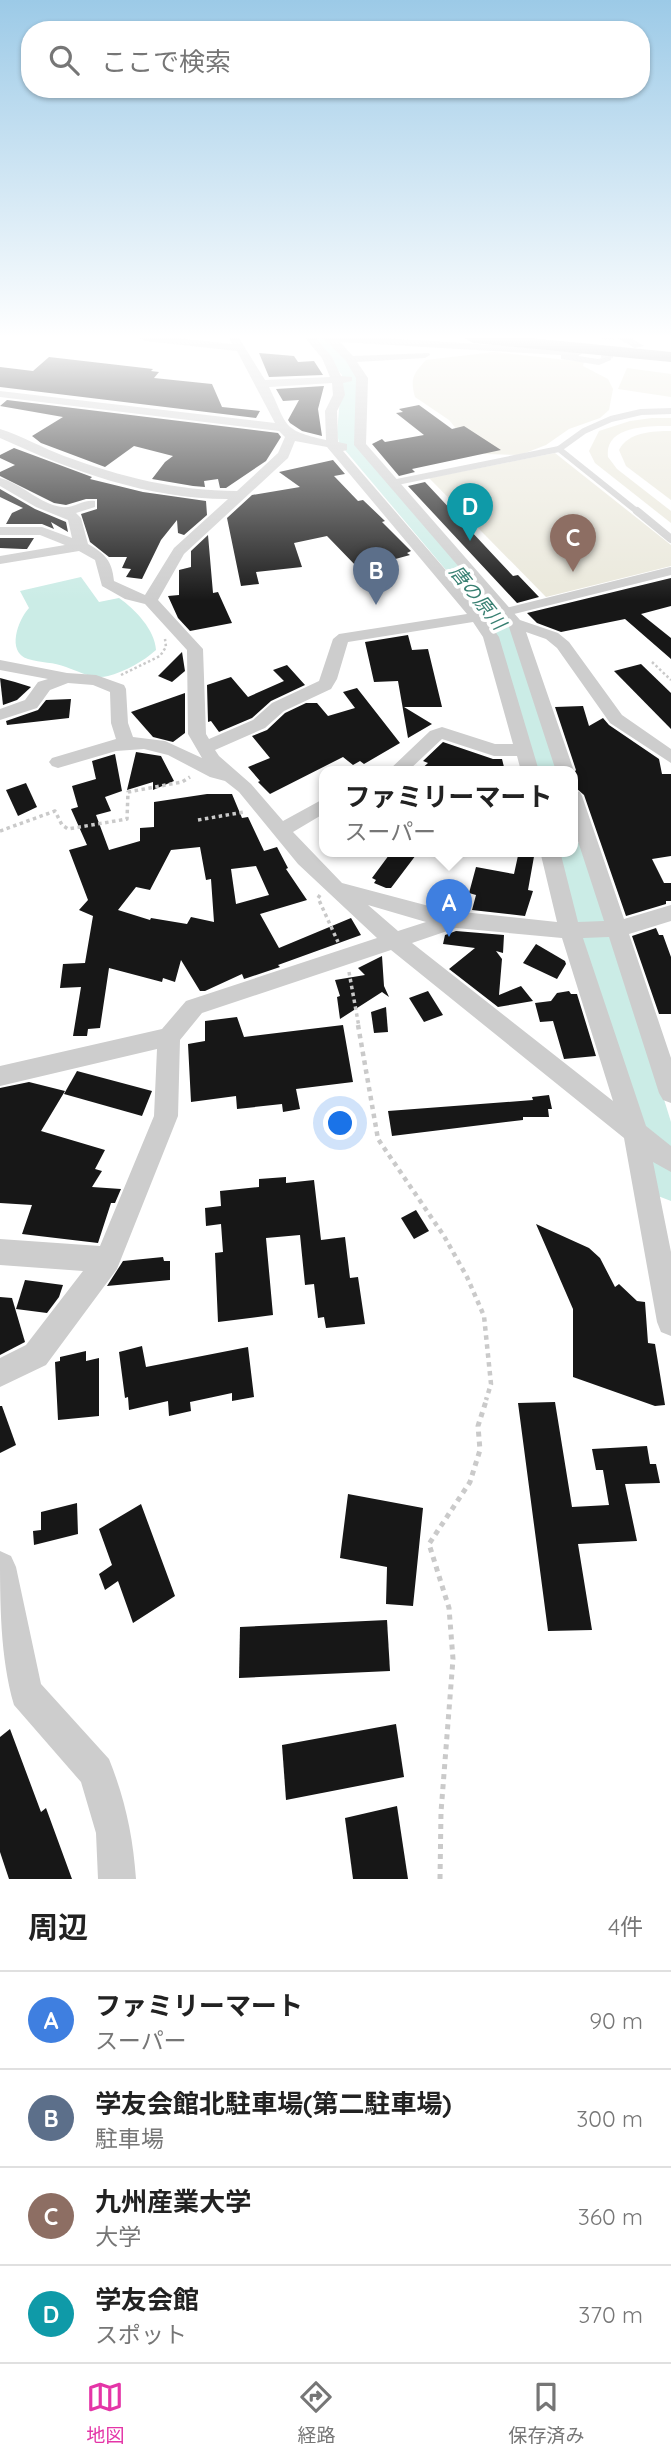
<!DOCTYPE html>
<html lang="ja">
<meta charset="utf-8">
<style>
body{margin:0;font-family:Quicksand,"Noto Sans JP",sans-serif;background:#f6f6f6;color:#222}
.you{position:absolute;left:341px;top:1124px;width:24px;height:24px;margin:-18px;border:5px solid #fff;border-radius:50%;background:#1a73e8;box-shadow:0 0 0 10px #1a73e833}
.badge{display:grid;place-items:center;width:46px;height:46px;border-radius:50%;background:#e435a7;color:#fff;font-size:23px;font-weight:700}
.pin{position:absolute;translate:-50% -58px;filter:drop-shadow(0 2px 4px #0008)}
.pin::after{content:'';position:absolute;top:37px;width:24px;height:21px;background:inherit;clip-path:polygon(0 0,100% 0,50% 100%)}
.popup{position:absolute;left:319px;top:766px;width:259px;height:91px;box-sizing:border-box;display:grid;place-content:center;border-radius:14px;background:#fff;filter:drop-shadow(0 2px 5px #0005);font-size:23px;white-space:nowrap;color:#767676}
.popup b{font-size:26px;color:#222}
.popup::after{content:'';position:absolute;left:50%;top:100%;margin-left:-14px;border:14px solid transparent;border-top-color:#fff}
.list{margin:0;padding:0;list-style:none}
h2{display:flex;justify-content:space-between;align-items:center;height:91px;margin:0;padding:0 28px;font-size:30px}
h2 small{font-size:23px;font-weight:400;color:#767676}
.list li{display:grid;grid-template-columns:46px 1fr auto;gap:21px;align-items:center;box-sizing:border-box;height:98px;padding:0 28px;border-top:2px solid #e0e0e0}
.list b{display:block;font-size:26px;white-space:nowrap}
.list p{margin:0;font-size:23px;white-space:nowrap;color:#767676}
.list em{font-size:23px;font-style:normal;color:#767676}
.icon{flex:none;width:38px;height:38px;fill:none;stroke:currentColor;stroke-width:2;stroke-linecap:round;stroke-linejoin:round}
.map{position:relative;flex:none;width:671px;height:1879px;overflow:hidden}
.search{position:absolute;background:#fff;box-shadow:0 2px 5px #0004;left:21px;right:21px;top:21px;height:77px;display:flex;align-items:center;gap:18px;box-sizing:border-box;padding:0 24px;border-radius:28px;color:#767676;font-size:26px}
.sheet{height:483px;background:#fff}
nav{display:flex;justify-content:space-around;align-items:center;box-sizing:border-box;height:98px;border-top:2px solid #e0e0e0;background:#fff;font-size:19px;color:#767676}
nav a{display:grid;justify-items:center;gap:4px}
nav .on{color:#e435a7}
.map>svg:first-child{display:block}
.green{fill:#eae8db}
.water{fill:#cbece6}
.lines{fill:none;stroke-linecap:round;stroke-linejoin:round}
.river{fill:#cbece6;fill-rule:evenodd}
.building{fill:#171717;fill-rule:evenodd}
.minor-tunnel{stroke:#d6d6d6;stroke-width:12;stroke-dasharray:12 6;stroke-linecap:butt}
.path-far3{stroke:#cacaca;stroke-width:2.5;stroke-dasharray:2.5 2.5;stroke-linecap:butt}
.path-far2{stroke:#cacaca;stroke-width:3.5;stroke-dasharray:3.5 3.5;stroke-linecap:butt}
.path-far1{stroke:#cacaca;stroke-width:4.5;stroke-dasharray:4.5 4.5;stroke-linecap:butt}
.path{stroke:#cacaca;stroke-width:5;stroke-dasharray:5 5;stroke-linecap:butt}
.service-far1{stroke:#cdcdcd;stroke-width:6}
.service{stroke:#cdcdcd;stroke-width:8}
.minor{fill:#cdcdcd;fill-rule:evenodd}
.trunk{fill:#a0a0a0;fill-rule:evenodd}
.labels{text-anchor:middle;stroke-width:7;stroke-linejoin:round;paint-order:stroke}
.far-water-label{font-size:19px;font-style:italic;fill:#377f71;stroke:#fff}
</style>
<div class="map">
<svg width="671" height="1879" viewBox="0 0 671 1879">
<rect width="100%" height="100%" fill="#fff"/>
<g class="green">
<path d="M494 352 584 362 583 366 608 379 613 389 609 410 600 418 569 429 546 445 520 455 485 454 463 437 449 420 415 397C410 379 413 374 426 360Z"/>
<path d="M627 368 671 374V397L618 389Z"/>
<path d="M652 418H671V426C650 426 604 425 608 457L617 469 671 511V523L595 463 589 451 599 431 630 421Z"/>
<path d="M671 431V500L626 466 619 450C628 432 653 431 671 431Z"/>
<path d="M555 453 671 545V566L546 597 429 478Z"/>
</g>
<path class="water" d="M81 577 99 602 119 598C135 609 155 630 156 650 144 661 124 672 108 676 93 680 78 671 66 667 54 662 41 663 28 659 6 652 18 620 29 608L20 591Z"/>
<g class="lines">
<g class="river">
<path d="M312 338H329L358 375 357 442 517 626 561 771H534L494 627 339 443 337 433 342 375Z"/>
<path d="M573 841 582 844 587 851 671 1122V1201L658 1196 652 1183 557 851H573Z"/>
</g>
</g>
<g class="building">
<path d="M259 353 294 356 298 362 314 361 323 375 269 377Z"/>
<path d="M49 357 153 369 151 371 159 372 154 378 212 384 222 407 260 411 256 418 0 387V367L33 371Z"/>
<path d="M324 386 318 409 322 436 302 431 290 423 288 420 299 400 283 401 276 389Z"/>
<path d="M7 400 278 433 281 437 266 461 226 488H220L218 479 204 481 205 487 193 486 152 479 165 462 173 456 134 446 105 467 41 443 32 436 63 417 0 406Z"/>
<path d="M419 405 452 429 464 426 501 450 412 469 415 472 399 476 372 444 382 439 385 442 424 435 396 413 403 412 399 409Z"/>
<path d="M14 448 92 477 90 479 143 492 206 501 207 515 184 535 178 533 177 520 161 540 142 579 126 577 131 569 122 568 127 557H109L90 542 81 514 97 509V499H86L66 505 54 503 0 476V472L15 465 0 458V455Z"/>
<path d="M333 460 345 474 334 476 358 501 363 500 385 521 382 522 411 551 407 553 410 555 359 569 327 536 294 543 302 567 256 572 259 584 241 586 227 518 252 495 300 487 279 472Z"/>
<path d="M425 482 513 576 518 575 539 597 517 603 408 486Z"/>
<path d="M0 489 35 509 66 522 68 532 51 522 54 529 42 524H6L12 513 23 508 0 497Z"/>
<path d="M208 535 213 593 218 592 232 623 190 631 178 618 168 596 179 595V570L191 567V551Z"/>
<path d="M0 538H34L27 549H23L0 548Z"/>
<path d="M671 578V606L641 614 671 638V659L625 619 561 632 537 623 527 613Z"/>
<path d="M408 635 412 650 428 649 442 707H404L432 724 408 738 398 681 374 682 365 642Z"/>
<path d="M182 652 185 671 172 682 158 676Z"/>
<path d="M641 664 671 693V729L614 671Z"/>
<path d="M287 665 305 685 271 701 252 718 219 732 211 721 208 722 207 685 231 677 248 697 284 681 273 670Z"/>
<path d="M0 678 15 682 31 687 17 700 3 705Z"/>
<path d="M357 688 400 743 364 764 360 761 353 765 343 757 270 794 258 782 260 781 248 767 270 758 252 736 267 730 285 713 306 703H317L328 716 355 708 343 692Z"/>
<path d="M185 693V733L173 742 153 737 131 712Z"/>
<path d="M71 699 69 718 7 725 6 721 38 710 46 700Z"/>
<path d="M583 706 589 726 603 718 609 725 659 759 662 774H671V856L652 859 664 883H671V901H666V904L626 916 584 795 576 788 573 774 576 770 555 707Z"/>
<path d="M443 742 493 759H502L505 771H419L428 763 423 761Z"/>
<path d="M136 752 161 756 174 781 153 790V782L127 790Z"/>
<path d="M115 754 122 791 105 797 111 811 96 815 109 850 140 841V828L154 827V802L207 794H232L242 818 248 817 264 851 277 847 288 868 286 869 307 900 260 914 279 948 351 918 361 935 278 965 280 967 244 979 242 974 205 991H200L181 960 175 982 163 978 162 982 109 968 100 1028 88 1029 87 1036H73L81 987 60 988 63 964 85 963 93 916 79 910 88 900 69 850 87 845 71 809 78 807 72 786 96 779 92 761ZM200 847 206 880 211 879 214 922 191 917 187 924 151 918 150 920 118 910 136 887 150 890 171 850ZM256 866 269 895 236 904 231 869Z"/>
<path d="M26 783 37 807 18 816 6 790Z"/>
<path d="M392 851H419L391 888H386L374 883 376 880 372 878Z"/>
<path d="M519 851H535L528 890 533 891 525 916 472 910 476 895 469 893 476 867 514 874Z"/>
<path d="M656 928 659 935H663L671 957V1014H659L632 936Z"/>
<path d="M456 931 504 935 503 953 496 951 502 959 499 995 521 986 533 1001 498 1007 449 969 475 948 443 944 445 935Z"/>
<path d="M536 944 565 961 566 964 557 979 523 963Z"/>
<path d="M382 956 384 986 389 997 382 992 340 1019 337 997 340 996 335 980 365 975 358 968Z"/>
<path d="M428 991 443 1015 424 1022 409 998Z"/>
<path d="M569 991 571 994H577L596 1056 564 1059 553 1021 540 1022 535 1003 551 1001 557 993Z"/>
<path d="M386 1007 388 1032 374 1033 371 1012Z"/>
<path d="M237 1017 244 1037 343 1025 353 1082 296 1089 300 1109 283 1112 282 1104 237 1109 236 1096 191 1102 188 1044 205 1041V1021Z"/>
<path d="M77 1071 152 1091 142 1116 64 1094Z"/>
<path d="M29 1082 65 1091 41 1131 105 1150 95 1169 102 1171 92 1187 121 1189 115 1203H111L98 1243 22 1234 32 1205 0 1203V1088Z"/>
<path d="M549 1095 552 1109H548L549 1117H523V1120L392 1136 388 1111 533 1100 532 1097Z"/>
<path d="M286 1177V1183L314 1180 321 1240 345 1237 350 1278 358 1277 365 1324 326 1328 324 1317 318 1318 314 1284 305 1285 300 1235 266 1238 273 1315 218 1322 215 1253 223 1252 221 1224 206 1226 205 1208 221 1206 220 1191 259 1187V1179Z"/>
<path d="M416 1210 429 1231 414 1239 401 1218Z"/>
<path d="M536 1224 589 1248 600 1258 615 1287 619 1284 637 1301 645 1302 648 1343 655 1344 665 1405 655 1406 573 1377V1309Z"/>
<path d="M163 1257 164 1261H170V1280L107 1286 123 1261Z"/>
<path d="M25 1280 63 1285 59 1297 47 1313 16 1309Z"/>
<path d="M0 1297 12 1298 25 1342 0 1355Z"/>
<path d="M142 1346 146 1367 248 1347 254 1397 232 1401V1393L190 1402 191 1411 169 1416 168 1401 129 1410 128 1397 125 1398 119 1352Z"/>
<path d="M86 1351V1361L99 1358V1416L58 1420 55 1362 60 1361V1357Z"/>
<path d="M555 1402 572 1507 609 1505 603 1470H596L592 1449 647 1446 650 1464H656L660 1483 625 1484 637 1541 578 1544 592 1630 548 1631 518 1403Z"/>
<path d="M0 1406H2L16 1445 0 1453Z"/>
<path d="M348 1494 423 1508 413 1606 386 1604 387 1567 340 1558Z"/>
<path d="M77 1503 78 1534 34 1545 33 1531 41 1530V1512Z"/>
<path d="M141 1504 175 1596 133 1623 118 1581 105 1590 99 1574 112 1565 99 1529Z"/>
<path d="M387 1620 390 1671 239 1678 240 1627Z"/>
<path d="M396 1724 404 1777 286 1800 282 1745Z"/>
<path d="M10 1729 41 1812 46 1808 72 1879H9L0 1852V1737Z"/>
<path d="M397 1806 408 1879H353L345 1818Z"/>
</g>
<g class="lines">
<path class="minor-tunnel" d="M607 358 608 338"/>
<g class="path-far3">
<path d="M652 662 671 680"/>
<path d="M121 675 160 656 166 647 165 639"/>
</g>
<g class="path-far2">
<path d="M198 820 244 812"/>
<path d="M0 831 55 811 62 825 68 829 127 819 128 792 182 782 190 777"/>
<path d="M320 895 318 898 338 942"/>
<path d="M349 972 359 1027"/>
</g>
<path class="path-far1" d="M358 1025 378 1139 444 1236 467 1277 484 1316 491 1384 486 1400"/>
<path class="path" d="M440 1879 441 1812 453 1659 449 1608 429 1544 470 1482 480 1450 478 1426 487 1398"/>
<g class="service-far1">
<path d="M559 449 639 513"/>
<path d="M392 483 559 449 584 431 611 419 641 412 671 411"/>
</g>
<g class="service">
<path d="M637 511 671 539"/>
<path d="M506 612 671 571"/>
</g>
<g class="minor">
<path d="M140 338H177L232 344 229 338H239L265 380 330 377 322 358 305 338H316L332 357 341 376 352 377V381L343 383 345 395 337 411 338 442 347 444V450L343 451 481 611 492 612 495 615 487 620 499 637 539 771H521L517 756H494L442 739 408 771H388L430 731 442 727 495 744H513L483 637 473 622 348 642 337 679 331 689 284 711 265 728 215 750 219 756 251 784 283 821 325 798V813L293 832 342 883 444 910 557 922 540 851H560L578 922 604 921 573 826V790L580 792 582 796 624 919 671 905V921L629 934 671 1058V1103L663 1100 659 1093 609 937 583 938 646 1126 671 1146V1172L653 1162 671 1252V1336L661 1332 657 1322 624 1138 391 950 202 1013 180 1040 178 1116 117 1269 46 1365 0 1387V1358L26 1345 83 1271 0 1265V1239L100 1246 154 1116 157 1049 0 1086V1066L162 1029 186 1001 377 938 298 864 239 792 225 781 210 777 168 755 144 749 116 751 58 768 52 766 49 762 52 758 116 739 111 723 110 692 93 685 68 683 50 690 37 708 0 720V709L25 700 38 682 48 679 0 670V660L67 673 96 675 124 685 126 689 128 723 133 737 165 741 202 758 188 734 187 650 145 604 125 599 102 586 95 560 79 551 0 564V556L65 545 40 535H0V527H42L72 538 68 520 36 507 0 486V478C23 484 39 504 62 507 73 509 83 499 95 501V507L76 513 81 518 88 544C105 554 112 560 114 581L145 595 174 548 228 499C148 499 72 471 0 438V429C22 436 43 448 64 456 121 477 177 491 237 491L278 453 285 437 279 431 0 397V391L275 423 237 351 145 341ZM332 383 333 395 325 411 326 440C281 430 288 426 269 387ZM295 441 327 447 467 614 339 634 333 639 319 681 272 703 253 720 209 739 206 734 203 649 158 600 184 554 288 458ZM368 905 426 922 398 931ZM456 928 562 938 613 1101 412 943Z"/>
<path d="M323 338H384L573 350 586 345 591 348 578 356 598 359 611 356V360L599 365 561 359V355L340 342 353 356 429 353 430 355 425 358 357 362 368 378 366 444 520 620 558 633 569 642 622 715 671 749V763L610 723 557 648 546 639 526 632 574 771H556L508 624 354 445 356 378 346 361Z"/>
<path d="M617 338H631L644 346 635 348Z"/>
<path d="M0 1551 11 1556 16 1567 41 1684 109 1759C125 1799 133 1836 136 1879H98L96 1833 81 1782 14 1705C0 1657 0 1602 0 1551Z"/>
</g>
<path class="trunk" d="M464 338H531L671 352V362L473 343Z"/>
</g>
<linearGradient id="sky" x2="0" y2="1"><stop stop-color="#9ccae7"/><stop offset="0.56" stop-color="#fff"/><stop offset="1" stop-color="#fff" stop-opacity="0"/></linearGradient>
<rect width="671" height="601" fill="url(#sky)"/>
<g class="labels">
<g class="far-water-label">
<text transform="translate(478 597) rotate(51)" y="7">唐の原川</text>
</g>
</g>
</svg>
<div class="you"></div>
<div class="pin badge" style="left:449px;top:937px;background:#3f7fe0">A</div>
<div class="popup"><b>ファミリーマート</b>スーパー</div>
<div class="pin badge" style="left:376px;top:605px;background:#5c6f8a">B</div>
<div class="pin badge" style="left:573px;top:572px;background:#8d6e63">C</div>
<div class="pin badge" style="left:470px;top:541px;background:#0f9aa8">D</div>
<div class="search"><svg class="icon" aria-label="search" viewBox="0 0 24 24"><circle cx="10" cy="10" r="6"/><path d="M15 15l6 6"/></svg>ここで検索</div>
</div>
<section class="sheet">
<h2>周辺<small>4件</small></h2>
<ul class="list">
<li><span class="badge" style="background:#3f7fe0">A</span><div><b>ファミリーマート</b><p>スーパー</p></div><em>90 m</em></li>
<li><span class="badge" style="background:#5c6f8a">B</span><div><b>学友会館北駐車場(第二駐車場)</b><p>駐車場</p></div><em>300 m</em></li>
<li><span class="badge" style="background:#8d6e63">C</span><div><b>九州産業大学</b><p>大学</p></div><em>360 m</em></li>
<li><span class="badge" style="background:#0f9aa8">D</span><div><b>学友会館</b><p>スポット</p></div><em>370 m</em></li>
</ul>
</section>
<nav>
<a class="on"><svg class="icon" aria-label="map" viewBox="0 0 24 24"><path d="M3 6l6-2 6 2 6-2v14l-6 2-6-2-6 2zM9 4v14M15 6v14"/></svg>地図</a>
<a><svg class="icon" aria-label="directions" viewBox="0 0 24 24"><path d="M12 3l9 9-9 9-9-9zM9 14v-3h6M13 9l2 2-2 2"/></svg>経路</a>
<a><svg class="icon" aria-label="saved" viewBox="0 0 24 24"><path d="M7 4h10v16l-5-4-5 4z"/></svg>保存済み</a>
</nav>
